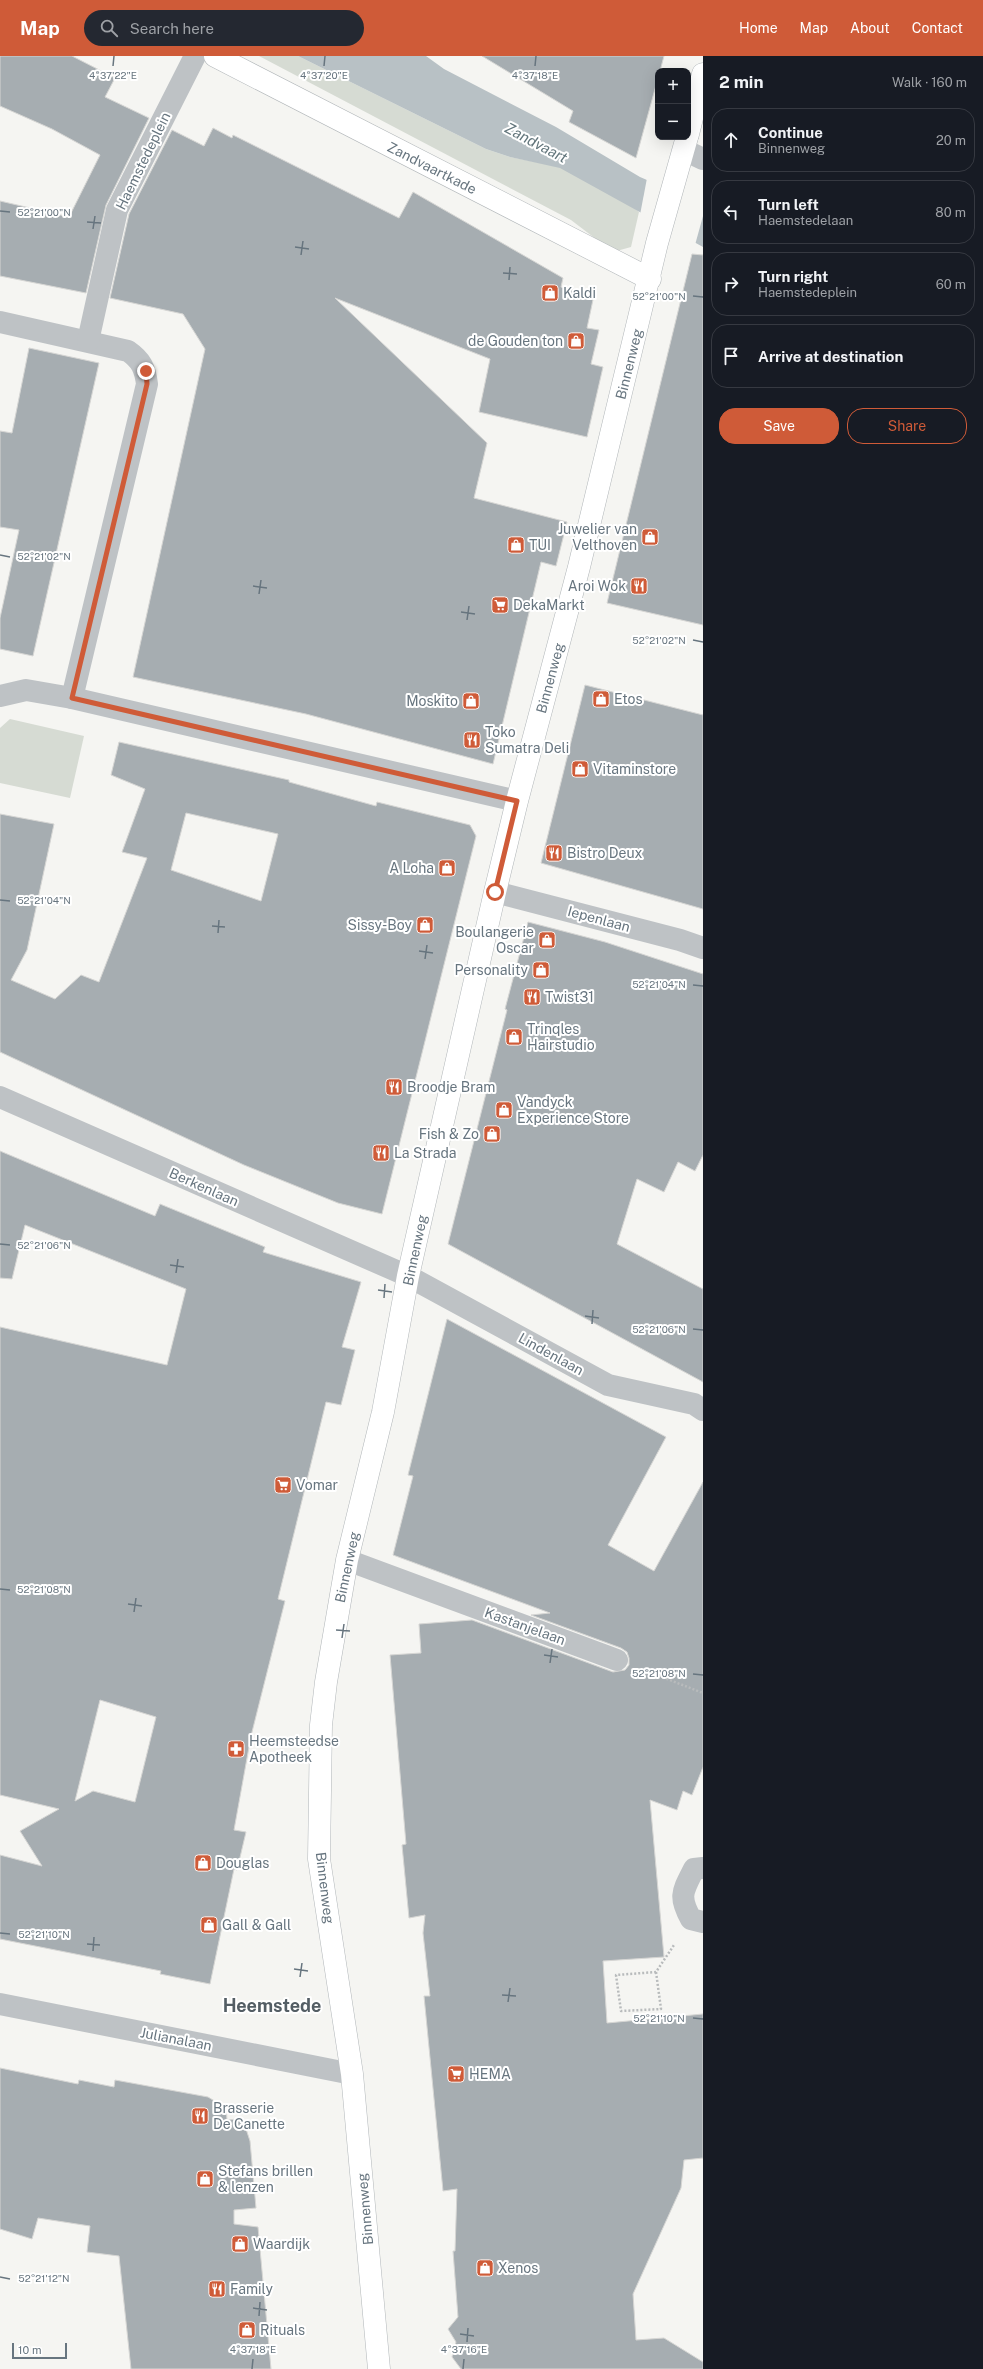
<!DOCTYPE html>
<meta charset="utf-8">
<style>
body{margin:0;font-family:"Public Sans",sans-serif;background:#242831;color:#f1f3f6}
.controls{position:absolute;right:12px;top:12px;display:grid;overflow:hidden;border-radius:8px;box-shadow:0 4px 16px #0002}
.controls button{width:36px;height:36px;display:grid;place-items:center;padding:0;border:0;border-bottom:1px solid #363941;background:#171b24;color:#f1f3f6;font:20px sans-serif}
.scale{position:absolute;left:12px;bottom:10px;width:55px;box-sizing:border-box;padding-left:4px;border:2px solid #67757f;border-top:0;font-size:11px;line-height:14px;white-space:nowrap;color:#67757f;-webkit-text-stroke:3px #fff;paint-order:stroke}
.stop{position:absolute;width:12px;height:12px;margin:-9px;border:3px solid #cf5b38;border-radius:50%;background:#fff}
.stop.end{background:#cf5b38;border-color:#fff;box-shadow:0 1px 4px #0008}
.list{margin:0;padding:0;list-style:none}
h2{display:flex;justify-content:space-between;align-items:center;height:52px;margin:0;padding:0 16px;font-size:17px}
h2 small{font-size:13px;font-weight:400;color:#9ea1a6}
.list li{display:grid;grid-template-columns:26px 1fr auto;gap:12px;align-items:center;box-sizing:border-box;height:64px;margin:0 8px 8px;padding:0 8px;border:1px solid #363941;border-radius:16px}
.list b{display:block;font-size:15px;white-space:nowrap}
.list p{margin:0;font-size:13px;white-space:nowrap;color:#9ea1a6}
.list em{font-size:13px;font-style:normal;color:#9ea1a6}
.actions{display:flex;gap:8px;padding:12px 16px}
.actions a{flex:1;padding:9px 0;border:1px solid #cf5b38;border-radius:16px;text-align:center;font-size:14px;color:#cf5b38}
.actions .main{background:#cf5b38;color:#fff}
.icon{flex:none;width:22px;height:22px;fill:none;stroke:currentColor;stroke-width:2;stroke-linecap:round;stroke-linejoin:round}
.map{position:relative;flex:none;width:703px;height:2313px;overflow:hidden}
header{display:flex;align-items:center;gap:24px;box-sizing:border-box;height:56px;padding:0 20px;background:#cf5b38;color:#fff}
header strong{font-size:19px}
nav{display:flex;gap:22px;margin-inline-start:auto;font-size:14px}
.search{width:280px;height:36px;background:#242831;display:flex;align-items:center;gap:10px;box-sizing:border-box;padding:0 14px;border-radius:22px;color:#9ea1a6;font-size:15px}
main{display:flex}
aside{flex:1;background:#171b24}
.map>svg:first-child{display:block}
.green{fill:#d6dbd3}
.water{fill:#b8c1c5}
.pier{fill:#f5f5f2}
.building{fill:#a6adb1;stroke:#d6d6d4;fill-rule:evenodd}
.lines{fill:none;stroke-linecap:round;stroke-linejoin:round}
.secondary-casing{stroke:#b1b6b9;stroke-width:23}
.path{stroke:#b8bbbc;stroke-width:2.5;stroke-dasharray:2 2;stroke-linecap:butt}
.street{stroke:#bec2c5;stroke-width:22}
.secondary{stroke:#fff;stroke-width:22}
.route{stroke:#cf5b38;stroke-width:5}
.ticks{fill:none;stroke:#67757f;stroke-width:1.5}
.labels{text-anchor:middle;stroke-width:4;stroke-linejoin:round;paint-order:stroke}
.street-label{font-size:14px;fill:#67757f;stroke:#fff}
.poi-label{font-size:14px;fill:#67757f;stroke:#fff;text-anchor:start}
.water-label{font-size:15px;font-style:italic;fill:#63767c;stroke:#fff}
.district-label{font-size:18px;font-weight:bold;fill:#545e65;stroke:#fff}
.ticks-label{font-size:10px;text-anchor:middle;fill:#67757f;stroke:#fff;stroke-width:4;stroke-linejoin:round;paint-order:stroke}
</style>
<header>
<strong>Map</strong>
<div class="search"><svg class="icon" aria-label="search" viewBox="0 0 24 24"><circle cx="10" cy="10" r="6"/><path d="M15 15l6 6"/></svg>Search here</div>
<nav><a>Home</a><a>Map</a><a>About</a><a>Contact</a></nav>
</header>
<main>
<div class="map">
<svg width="703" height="2313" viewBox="0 0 703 2313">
<rect width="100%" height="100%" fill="#f5f5f2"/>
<g class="green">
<path d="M259 0H298L486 93 510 101 560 111 629 148 639 156 631 191 613 196 571 164Z"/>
<path d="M10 663 84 680 70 742 0 727V672Z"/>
</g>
<path class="water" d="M298 0H426L444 13 556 71 640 121 703 148V191L560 112 510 101 486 93Z"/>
<path class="pier" d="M647 122 703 145V160L695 189 640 159Z"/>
<g class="building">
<path d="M0 0H72L115 22 105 41 149 62 106 149 86 237 0 220V145L69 161 100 99 52 73 0 50Z"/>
<path d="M482 0H664L660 15H658V22L636 102 569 66 573 55Z"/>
<path d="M213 72 232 82 233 79 399 162 413 136 563 222 561 231 594 239 587 272 599 274 591 308 603 311 587 381 479 356 490 303 335 242 487 387 474 442 567 466 556 510 541 506 493 708 306 658 133 621 205 293 183 258 110 242 129 158 172 74 204 90Z"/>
<path d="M692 198 703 199V569L607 547Z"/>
<path d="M29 292 99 307 33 600 0 593V562L19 474 0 471V375L12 377Z"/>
<path d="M585 629 703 659V853L541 807Z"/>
<path d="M119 686 289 724V726L376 750 377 746 470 769 476 780 382 1158 338 1147 244 1109 0 996V758L54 768 27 894 11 924 55 943 81 919 99 926 147 802 122 796 145 733 111 719ZM186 757 278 778 261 845 171 814Z"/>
<path d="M528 866 605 886 703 918V1099L695 1115 678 1106 664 1136 637 1123 617 1188 703 1233V1326L448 1188 507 954 505 953Z"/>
<path d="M0 1095 155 1160 160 1148 265 1191 263 1196 361 1226 342 1291 355 1294 341 1349 326 1346 278 1543 285 1545 251 1680 234 1774 246 1776 237 1814 234 1813 210 1928 160 1918 161 1915 0 1883V1799L42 1810 20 1775 59 1753 0 1739V1271L167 1309 186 1233 25 1169 12 1223 0 1222ZM100 1644 156 1661 135 1746 93 1735 75 1745Z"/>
<path d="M447 1263 666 1381 608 1489 654 1515 703 1426V1711L692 1739 683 1735 677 1754 650 1744 664 1901 603 1905 607 1967 703 1958V2102L684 2104 681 2132 633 2238 636 2284 664 2282 703 2306V2313H461L452 2301 456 2286 448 2273 458 2261 453 2195H455L457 2133 443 2135 424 1940H430L423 1877 425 1859 409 1862 402 1789 406 1788 390 1599 421 1597 419 1568 472 1564 613 1616 625 1614 629 1609V1602L627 1596 621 1592 531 1559 550 1557 393 1499 413 1420 408 1419Z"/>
<path d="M0 2012 78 2028 79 2024 114 2031 115 2024 208 2041 226 2052 227 2064 238 2063 246 2073 250 2085 256 2152 234 2154V2168L258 2171 271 2313H131L119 2200 87 2196 90 2170 38 2162 32 2183 0 2173Z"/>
</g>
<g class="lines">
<defs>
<g id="secondary">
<path d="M215 0 650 223"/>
<path d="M688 78 703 18"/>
<path d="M379 2313 352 2018 319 1803 321 1669 326 1626 347 1504 383 1356 408 1220 495 836 517 745 579 511 657 187 687 81"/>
</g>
</defs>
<use href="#secondary" class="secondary-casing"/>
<g class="path">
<path d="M644 1614 703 1637"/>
<path d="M656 1916 661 1953 621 1955 616 1919 656 1916 674 1889"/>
</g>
<g class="street">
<path d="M684 94 703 103"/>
<path d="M0 266 128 295C141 304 145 312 147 328L72 642"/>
<path d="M88 285 117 154 195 0"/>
<path d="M0 640 26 634 72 642 517 745"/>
<path d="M495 836 680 884 703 892"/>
<path d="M0 1041 408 1220 608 1329 694 1348 703 1354"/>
<path d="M347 1504 617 1604"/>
<path d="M703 1812 694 1813C683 1835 678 1840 691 1863L703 1866"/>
<path d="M0 1948 352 2018"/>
</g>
<use href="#secondary" class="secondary"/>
</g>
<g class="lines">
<path class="route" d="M146 315 147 328 72 642 517 745 495 836"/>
</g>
<path class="ticks" d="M113 10 114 0M324 10 325 0M535 10 536 0M0 155 10 156M87 166 101 167M93 173 95 160M295 191 309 193M301 199 303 185M503 217 517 218M509 224 510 211M693 240 703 241M0 499 10 501M253 530 267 532M259 538 261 524M461 556 475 558M467 564 469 550M693 584 703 586M0 844 10 845M212 870 225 871M218 877 219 864M419 895 433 897M425 903 427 889M693 929 703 930M0 1188 10 1189M170 1209 184 1211M176 1217 178 1203M378 1234 392 1236M384 1242 385 1228M585 1260 599 1262M592 1268 593 1254M693 1273 703 1274M0 1533 10 1534M128 1548 142 1550M134 1556 136 1542M336 1574 350 1575M342 1582 344 1568M544 1599 558 1601M550 1607 552 1593M693 1618 703 1619M0 1877 10 1878M87 1888 100 1889M93 1895 94 1881M294 1913 308 1915M300 1921 302 1907M502 1939 516 1940M508 1946 510 1932M693 1962 703 1963M0 2221 10 2223M253 2252 267 2254M259 2260 260 2246M460 2278 474 2280M467 2286 468 2272M252 2313 253 2303M463 2313 464 2303"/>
<defs>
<symbol id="shop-square" viewBox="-11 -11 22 22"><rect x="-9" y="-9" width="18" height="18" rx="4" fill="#cf5b38" stroke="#fff"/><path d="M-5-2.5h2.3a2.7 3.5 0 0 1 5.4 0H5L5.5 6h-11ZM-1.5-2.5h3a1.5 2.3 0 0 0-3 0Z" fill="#fff"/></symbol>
<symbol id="restaurant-square" viewBox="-11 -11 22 22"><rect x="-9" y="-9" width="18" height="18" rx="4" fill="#cf5b38" stroke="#fff"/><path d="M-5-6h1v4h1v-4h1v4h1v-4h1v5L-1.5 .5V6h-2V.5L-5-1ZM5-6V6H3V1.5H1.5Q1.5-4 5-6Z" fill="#fff"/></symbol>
<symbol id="supermarket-square" viewBox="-11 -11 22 22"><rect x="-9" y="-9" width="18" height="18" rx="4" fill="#cf5b38" stroke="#fff"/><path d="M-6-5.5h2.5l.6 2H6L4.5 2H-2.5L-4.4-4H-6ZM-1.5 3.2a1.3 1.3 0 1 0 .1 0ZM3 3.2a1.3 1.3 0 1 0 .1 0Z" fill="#fff"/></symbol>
<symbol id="pharmacy-square" viewBox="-11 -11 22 22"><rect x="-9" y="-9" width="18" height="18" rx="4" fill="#cf5b38" stroke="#fff"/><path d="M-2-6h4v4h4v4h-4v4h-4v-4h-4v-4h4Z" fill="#fff"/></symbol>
</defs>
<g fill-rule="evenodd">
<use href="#shop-square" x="540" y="227" width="20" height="20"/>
<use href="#shop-square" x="566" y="275" width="20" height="20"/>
<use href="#shop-square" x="640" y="471" width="20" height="20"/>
<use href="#shop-square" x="506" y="479" width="20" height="20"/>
<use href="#restaurant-square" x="629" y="520" width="20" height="20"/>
<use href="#supermarket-square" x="490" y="539" width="20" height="20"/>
<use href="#shop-square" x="591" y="633" width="20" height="20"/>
<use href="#shop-square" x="461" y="635" width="20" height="20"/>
<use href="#restaurant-square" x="462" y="674" width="20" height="20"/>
<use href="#shop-square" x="570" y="703" width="20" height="20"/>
<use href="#restaurant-square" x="544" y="787" width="20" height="20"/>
<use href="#shop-square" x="437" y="802" width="20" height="20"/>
<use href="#shop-square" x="415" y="859" width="20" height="20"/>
<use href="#shop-square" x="537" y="874" width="20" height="20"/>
<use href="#shop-square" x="531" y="904" width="20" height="20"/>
<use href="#restaurant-square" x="522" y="931" width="20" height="20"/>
<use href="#shop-square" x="504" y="971" width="20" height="20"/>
<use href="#restaurant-square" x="384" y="1021" width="20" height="20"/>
<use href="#shop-square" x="494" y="1044" width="20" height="20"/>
<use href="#shop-square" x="482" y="1068" width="20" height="20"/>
<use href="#restaurant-square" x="371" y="1087" width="20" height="20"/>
<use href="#supermarket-square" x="273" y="1419" width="20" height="20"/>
<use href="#pharmacy-square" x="226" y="1683" width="20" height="20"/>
<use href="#shop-square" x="193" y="1797" width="20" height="20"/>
<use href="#shop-square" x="199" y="1859" width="20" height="20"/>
<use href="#supermarket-square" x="446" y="2008" width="20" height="20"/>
<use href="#restaurant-square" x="190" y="2050" width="20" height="20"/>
<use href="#shop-square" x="195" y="2113" width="20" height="20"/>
<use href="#shop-square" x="230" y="2178" width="20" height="20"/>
<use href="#shop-square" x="475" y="2202" width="20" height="20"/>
<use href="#restaurant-square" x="207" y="2223" width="20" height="20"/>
<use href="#shop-square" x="237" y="2264" width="20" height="20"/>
</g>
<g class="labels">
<g class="street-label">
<text transform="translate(143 105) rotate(-64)" y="5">Haemstedeplein</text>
<text transform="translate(432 112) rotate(27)" y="5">Zandvaartkade</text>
<text transform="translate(629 308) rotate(-76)" y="5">Binnenweg</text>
<text transform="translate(550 622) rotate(-75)" y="5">Binnenweg</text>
<text transform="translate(599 863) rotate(15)" y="5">Iepenlaan</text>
<text transform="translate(204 1131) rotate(24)" y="5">Berkenlaan</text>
<text transform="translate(415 1194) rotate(-78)" y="5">Binnenweg</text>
<text transform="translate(551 1298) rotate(29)" y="5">Lindenlaan</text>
<text transform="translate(347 1511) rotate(-78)" y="5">Binnenweg</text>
<text transform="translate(525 1570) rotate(20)" y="5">Kastanjelaan</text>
<text transform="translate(325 1832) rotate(83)" y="5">Binnenweg</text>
<text transform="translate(176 1983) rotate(11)" y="5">Julianalaan</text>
<text transform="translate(365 2153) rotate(-95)" y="5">Binnenweg</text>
</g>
<g class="poi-label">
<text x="563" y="242">Kaldi</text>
<text x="563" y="290" text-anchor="end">de Gouden ton</text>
<text x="637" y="478" text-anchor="end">Juwelier van<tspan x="637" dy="16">Velthoven</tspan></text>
<text x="529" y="494">TUI</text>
<text x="626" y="535" text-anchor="end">Aroi Wok</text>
<text x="513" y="554">DekaMarkt</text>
<text x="614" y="648">Etos</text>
<text x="458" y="650" text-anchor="end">Moskito</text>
<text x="485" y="681">Toko<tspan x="485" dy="16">Sumatra Deli</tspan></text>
<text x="593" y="718">Vitaminstore</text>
<text x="567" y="802">Bistro Deux</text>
<text x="434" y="817" text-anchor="end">A Loha</text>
<text x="412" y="874" text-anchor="end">Sissy-Boy</text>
<text x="534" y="881" text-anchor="end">Boulangerie<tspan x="534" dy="16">Oscar</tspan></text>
<text x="528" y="919" text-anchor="end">Personality</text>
<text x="545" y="946">Twist31</text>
<text x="527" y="978">Trinqles<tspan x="527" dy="16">Hairstudio</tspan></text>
<text x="407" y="1036">Broodje Bram</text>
<text x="517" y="1051">Vandyck<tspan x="517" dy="16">Experience Store</tspan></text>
<text x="479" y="1083" text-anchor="end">Fish &amp; Zo</text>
<text x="394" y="1102">La Strada</text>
<text x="296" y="1434">Vomar</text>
<text x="249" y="1690">Heemsteedse<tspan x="249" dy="16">Apotheek</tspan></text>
<text x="216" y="1812">Douglas</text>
<text x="222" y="1874">Gall &amp; Gall</text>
<text x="469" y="2023">HEMA</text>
<text x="213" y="2057">Brasserie<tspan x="213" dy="16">De Canette</tspan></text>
<text x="218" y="2120">Stefans brillen<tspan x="218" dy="16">&amp; lenzen</tspan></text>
<text x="253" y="2193">Waardijk</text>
<text x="498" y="2217">Xenos</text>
<text x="230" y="2238">Family</text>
<text x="260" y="2279">Rituals</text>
</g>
<g class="water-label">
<text transform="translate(536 87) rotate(28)" y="5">Zandvaart</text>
</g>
<g class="district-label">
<text x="272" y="1956">Heemstede</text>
</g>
</g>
<g class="ticks-label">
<text x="113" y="23">4°37'22"E</text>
<text x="324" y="23">4°37'20"E</text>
<text x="535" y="23">4°37'18"E</text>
<text x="44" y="160">52°21'00"N</text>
<text x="659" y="244">52°21'00"N</text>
<text x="44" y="504">52°21'02"N</text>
<text x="659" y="588">52°21'02"N</text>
<text x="44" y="848">52°21'04"N</text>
<text x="659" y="932">52°21'04"N</text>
<text x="44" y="1193">52°21'06"N</text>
<text x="659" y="1277">52°21'06"N</text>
<text x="44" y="1537">52°21'08"N</text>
<text x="659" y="1621">52°21'08"N</text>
<text x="44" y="1882">52°21'10"N</text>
<text x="659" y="1966">52°21'10"N</text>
<text x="44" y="2226">52°21'12"N</text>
<text x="253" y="2297">4°37'18"E</text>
<text x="464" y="2297">4°37'16"E</text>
</g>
</svg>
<div class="controls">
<button>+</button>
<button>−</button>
</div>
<div class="scale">10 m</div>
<div class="stop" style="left:495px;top:836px"></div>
<div class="stop end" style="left:146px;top:315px"></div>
</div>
<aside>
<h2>2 min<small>Walk · 160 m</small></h2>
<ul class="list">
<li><svg class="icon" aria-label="ahead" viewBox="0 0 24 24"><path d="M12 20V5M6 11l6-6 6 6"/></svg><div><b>Continue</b><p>Binnenweg</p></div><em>20 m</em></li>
<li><svg class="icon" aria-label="left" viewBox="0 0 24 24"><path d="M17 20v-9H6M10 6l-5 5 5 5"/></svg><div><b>Turn left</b><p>Haemstedelaan</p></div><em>80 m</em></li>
<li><svg class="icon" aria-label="right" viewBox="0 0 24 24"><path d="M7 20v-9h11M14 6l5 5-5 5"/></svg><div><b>Turn right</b><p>Haemstedeplein</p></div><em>60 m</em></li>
<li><svg class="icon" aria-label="arrive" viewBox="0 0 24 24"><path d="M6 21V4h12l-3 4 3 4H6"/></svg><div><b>Arrive at destination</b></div></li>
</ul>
<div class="actions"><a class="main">Save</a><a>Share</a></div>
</aside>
</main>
